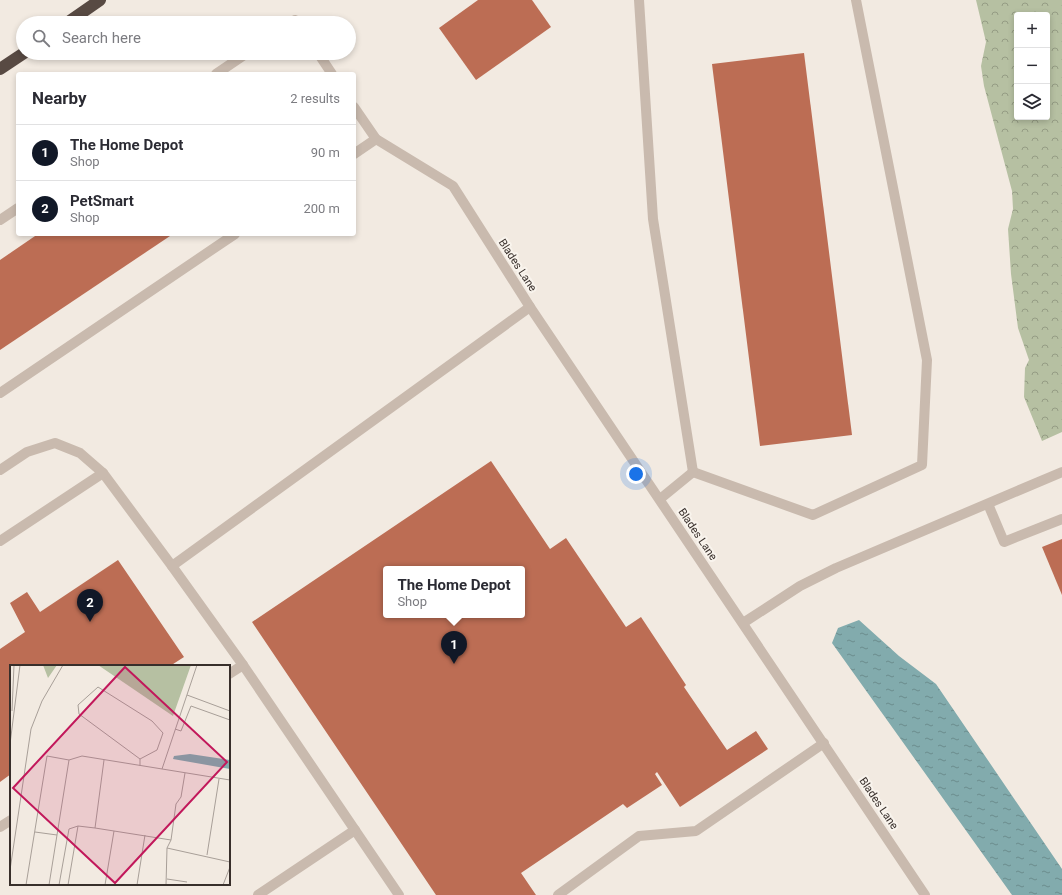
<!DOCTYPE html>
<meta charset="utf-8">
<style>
body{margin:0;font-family:Roboto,sans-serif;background:#f7f7f7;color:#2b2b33}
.controls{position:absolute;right:12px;top:12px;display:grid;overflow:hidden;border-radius:4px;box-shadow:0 2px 6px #0003}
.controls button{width:36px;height:36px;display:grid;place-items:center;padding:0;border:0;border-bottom:1px solid #e1e1e2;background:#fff;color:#2b2b33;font:20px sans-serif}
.you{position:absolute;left:636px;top:474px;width:14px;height:14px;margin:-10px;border:3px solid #fff;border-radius:50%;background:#1a73e8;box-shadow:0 0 0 6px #1a73e833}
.badge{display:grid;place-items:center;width:26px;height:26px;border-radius:50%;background:#111827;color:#fff;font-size:13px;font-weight:700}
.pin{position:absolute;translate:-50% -33px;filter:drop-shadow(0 1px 2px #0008)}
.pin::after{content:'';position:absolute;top:21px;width:14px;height:12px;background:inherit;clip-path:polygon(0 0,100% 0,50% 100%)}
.popup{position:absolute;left:383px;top:566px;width:142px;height:52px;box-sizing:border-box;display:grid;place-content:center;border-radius:4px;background:#fff;filter:drop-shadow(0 1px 3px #0005);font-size:13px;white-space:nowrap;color:#7c7c81}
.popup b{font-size:15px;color:#2b2b33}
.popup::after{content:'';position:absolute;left:50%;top:100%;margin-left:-8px;border:8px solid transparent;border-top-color:#fff}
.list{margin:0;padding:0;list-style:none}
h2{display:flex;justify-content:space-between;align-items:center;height:52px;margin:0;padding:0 16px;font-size:17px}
h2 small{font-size:13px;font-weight:400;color:#7c7c81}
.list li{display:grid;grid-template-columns:26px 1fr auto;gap:12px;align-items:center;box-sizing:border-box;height:56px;padding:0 16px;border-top:1px solid #e1e1e2}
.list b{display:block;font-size:15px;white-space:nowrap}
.list p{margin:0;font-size:13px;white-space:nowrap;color:#7c7c81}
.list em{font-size:13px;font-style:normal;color:#7c7c81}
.icon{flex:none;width:22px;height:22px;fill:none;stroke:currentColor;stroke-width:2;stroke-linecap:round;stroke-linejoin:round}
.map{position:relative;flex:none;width:1062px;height:895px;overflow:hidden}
.search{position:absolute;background:#fff;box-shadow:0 2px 6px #0003;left:16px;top:16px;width:340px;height:44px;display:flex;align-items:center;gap:10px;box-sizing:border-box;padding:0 14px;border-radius:22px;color:#7c7c81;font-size:15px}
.panel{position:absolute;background:#fff;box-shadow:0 2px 6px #0003;left:16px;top:72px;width:340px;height:164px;border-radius:4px}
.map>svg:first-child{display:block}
.forest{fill:url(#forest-crowns);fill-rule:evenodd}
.water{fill:url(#water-ripples)}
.building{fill:#bc6d54;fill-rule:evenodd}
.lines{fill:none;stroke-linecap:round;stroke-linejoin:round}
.minor{stroke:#c9baae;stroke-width:10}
.highway{stroke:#584a43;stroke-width:12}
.labels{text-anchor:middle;stroke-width:4;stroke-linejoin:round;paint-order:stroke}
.street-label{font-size:11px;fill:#382f2b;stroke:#f9f4ed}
.inset-road{fill:none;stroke:#a89f98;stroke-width:1}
.view{fill:#c2185b;fill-opacity:0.15;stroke:#c2185b;stroke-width:2}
.inset-edge{fill:none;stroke:#382f2b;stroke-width:2}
</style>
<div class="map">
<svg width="1062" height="895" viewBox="0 0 1062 895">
<defs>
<pattern id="forest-crowns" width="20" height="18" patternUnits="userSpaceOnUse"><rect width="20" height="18" fill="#b6c0a2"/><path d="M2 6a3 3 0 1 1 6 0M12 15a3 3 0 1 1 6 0" fill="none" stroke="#959c84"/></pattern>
<pattern id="water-ripples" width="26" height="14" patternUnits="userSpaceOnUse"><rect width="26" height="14" fill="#82abad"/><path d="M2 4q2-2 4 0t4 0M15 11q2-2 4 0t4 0" fill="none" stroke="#6b8c8d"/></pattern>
</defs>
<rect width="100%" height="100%" fill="#f2eae1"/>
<path class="forest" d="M976 0H1062V432L1042 441 1024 397 1025 368 1029 360 1018 328 1011 274 1008 229 1013 209 1012 191 984 86 981 66 986 42ZM1017 15H1047V117H1017Z"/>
<path class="water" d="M859 620 899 656 936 684 1062 869V895H1012L832 643 838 628Z"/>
<g class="building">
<path d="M478 0H532L551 27 476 80 439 28Z"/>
<path d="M804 53 852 435 760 446 712 64Z"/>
<path d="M38 234H173L0 350V260Z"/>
<path d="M491 461 550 549 566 538 626 627 641 617 686 685 684 687 727 750 756 731 768 749 680 807 657 772 655 774 662 785 627 808 623 804 521 873 536 895H436L252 622ZM386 569H522V615H386Z"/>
<path d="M1062 539V595L1042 547Z"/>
<path d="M118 560 184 657 170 666H11V774L0 782V649L25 632 10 603 27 592 40 612Z"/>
</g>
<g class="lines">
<g class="minor">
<path d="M639 0 653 219 693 472"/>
<path d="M291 23 295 20 297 23"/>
<path d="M318 53 332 74"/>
<path d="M216 74 247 53"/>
<path d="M354 107 376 139 453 186 530 307 925 895"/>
<path d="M354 154 376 139"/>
<path d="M0 220 18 208"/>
<path d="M0 393 235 234"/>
<path d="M0 470 27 452 55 443 80 453 103 473 172 566"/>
<path d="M693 472 813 515 922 465 927 360 856 0"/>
<path d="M660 499 693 472"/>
<path d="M988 504 1004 542 1062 519"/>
<path d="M0 541 103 473"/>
<path d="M743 623 800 586 836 568 1062 472"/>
<path d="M243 665 399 895"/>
<path d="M229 674 243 665 172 566 530 307"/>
<path d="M0 827 11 820"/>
<path d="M258 895 355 830"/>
<path d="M558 895 639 836 696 831 824 743"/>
</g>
<g class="highway">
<path d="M67 23 100 0"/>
<path d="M0 69 24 53"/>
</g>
</g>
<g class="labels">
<g class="street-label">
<text transform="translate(518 265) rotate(57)" y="4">Blades Lane</text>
<text transform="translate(698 534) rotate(56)" y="4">Blades Lane</text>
<text transform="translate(879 803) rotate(56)" y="4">Blades Lane</text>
</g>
</g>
<g transform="translate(10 665)">
<rect width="220" height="220" fill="#f2eae1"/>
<path d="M33 0H47L38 13ZM88 0H181L163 51Z" fill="#b6c0a2"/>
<path d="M180 89 220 95V104L163 94 164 91Z" fill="#82abad"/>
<path class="inset-road" d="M177 30 220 46M2 46 4 0M165 64 171 66 181 41 220 55M0 79 10 0M94 95 85 163 104 166 95 220M130 101V94L69 49 68 40 88 22 142 56 153 68 147 85 130 94M152 104 187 0M104 166 161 175M25 167 47 170M157 183 161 175 166 139 171 132 175 108M197 190 209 114M0 205 21 64 32 36 53 0M157 214 177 217M16 220 37 91 59 95 72 91 220 115M39 220 59 95M49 220 59 164 68 161 85 163M58 220 68 161M127 220 135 170M156 220 157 183 220 197M213 220 220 202"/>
<path class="view" d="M115 2 217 97 105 218 3 123Z"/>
<rect width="220" height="220" class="inset-edge"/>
</g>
</svg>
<div class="controls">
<button>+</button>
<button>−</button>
<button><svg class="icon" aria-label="layers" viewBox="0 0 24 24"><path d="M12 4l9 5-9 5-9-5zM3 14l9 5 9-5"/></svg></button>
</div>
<div class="you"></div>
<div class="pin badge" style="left:454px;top:664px">1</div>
<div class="popup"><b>The Home Depot</b>Shop</div>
<div class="pin badge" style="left:90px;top:622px">2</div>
<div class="search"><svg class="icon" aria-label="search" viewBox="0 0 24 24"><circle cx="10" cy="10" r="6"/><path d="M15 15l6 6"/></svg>Search here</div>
<section class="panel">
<h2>Nearby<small>2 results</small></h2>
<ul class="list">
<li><span class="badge">1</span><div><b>The Home Depot</b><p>Shop</p></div><em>90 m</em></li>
<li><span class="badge">2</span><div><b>PetSmart</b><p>Shop</p></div><em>200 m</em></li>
</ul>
</section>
</div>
